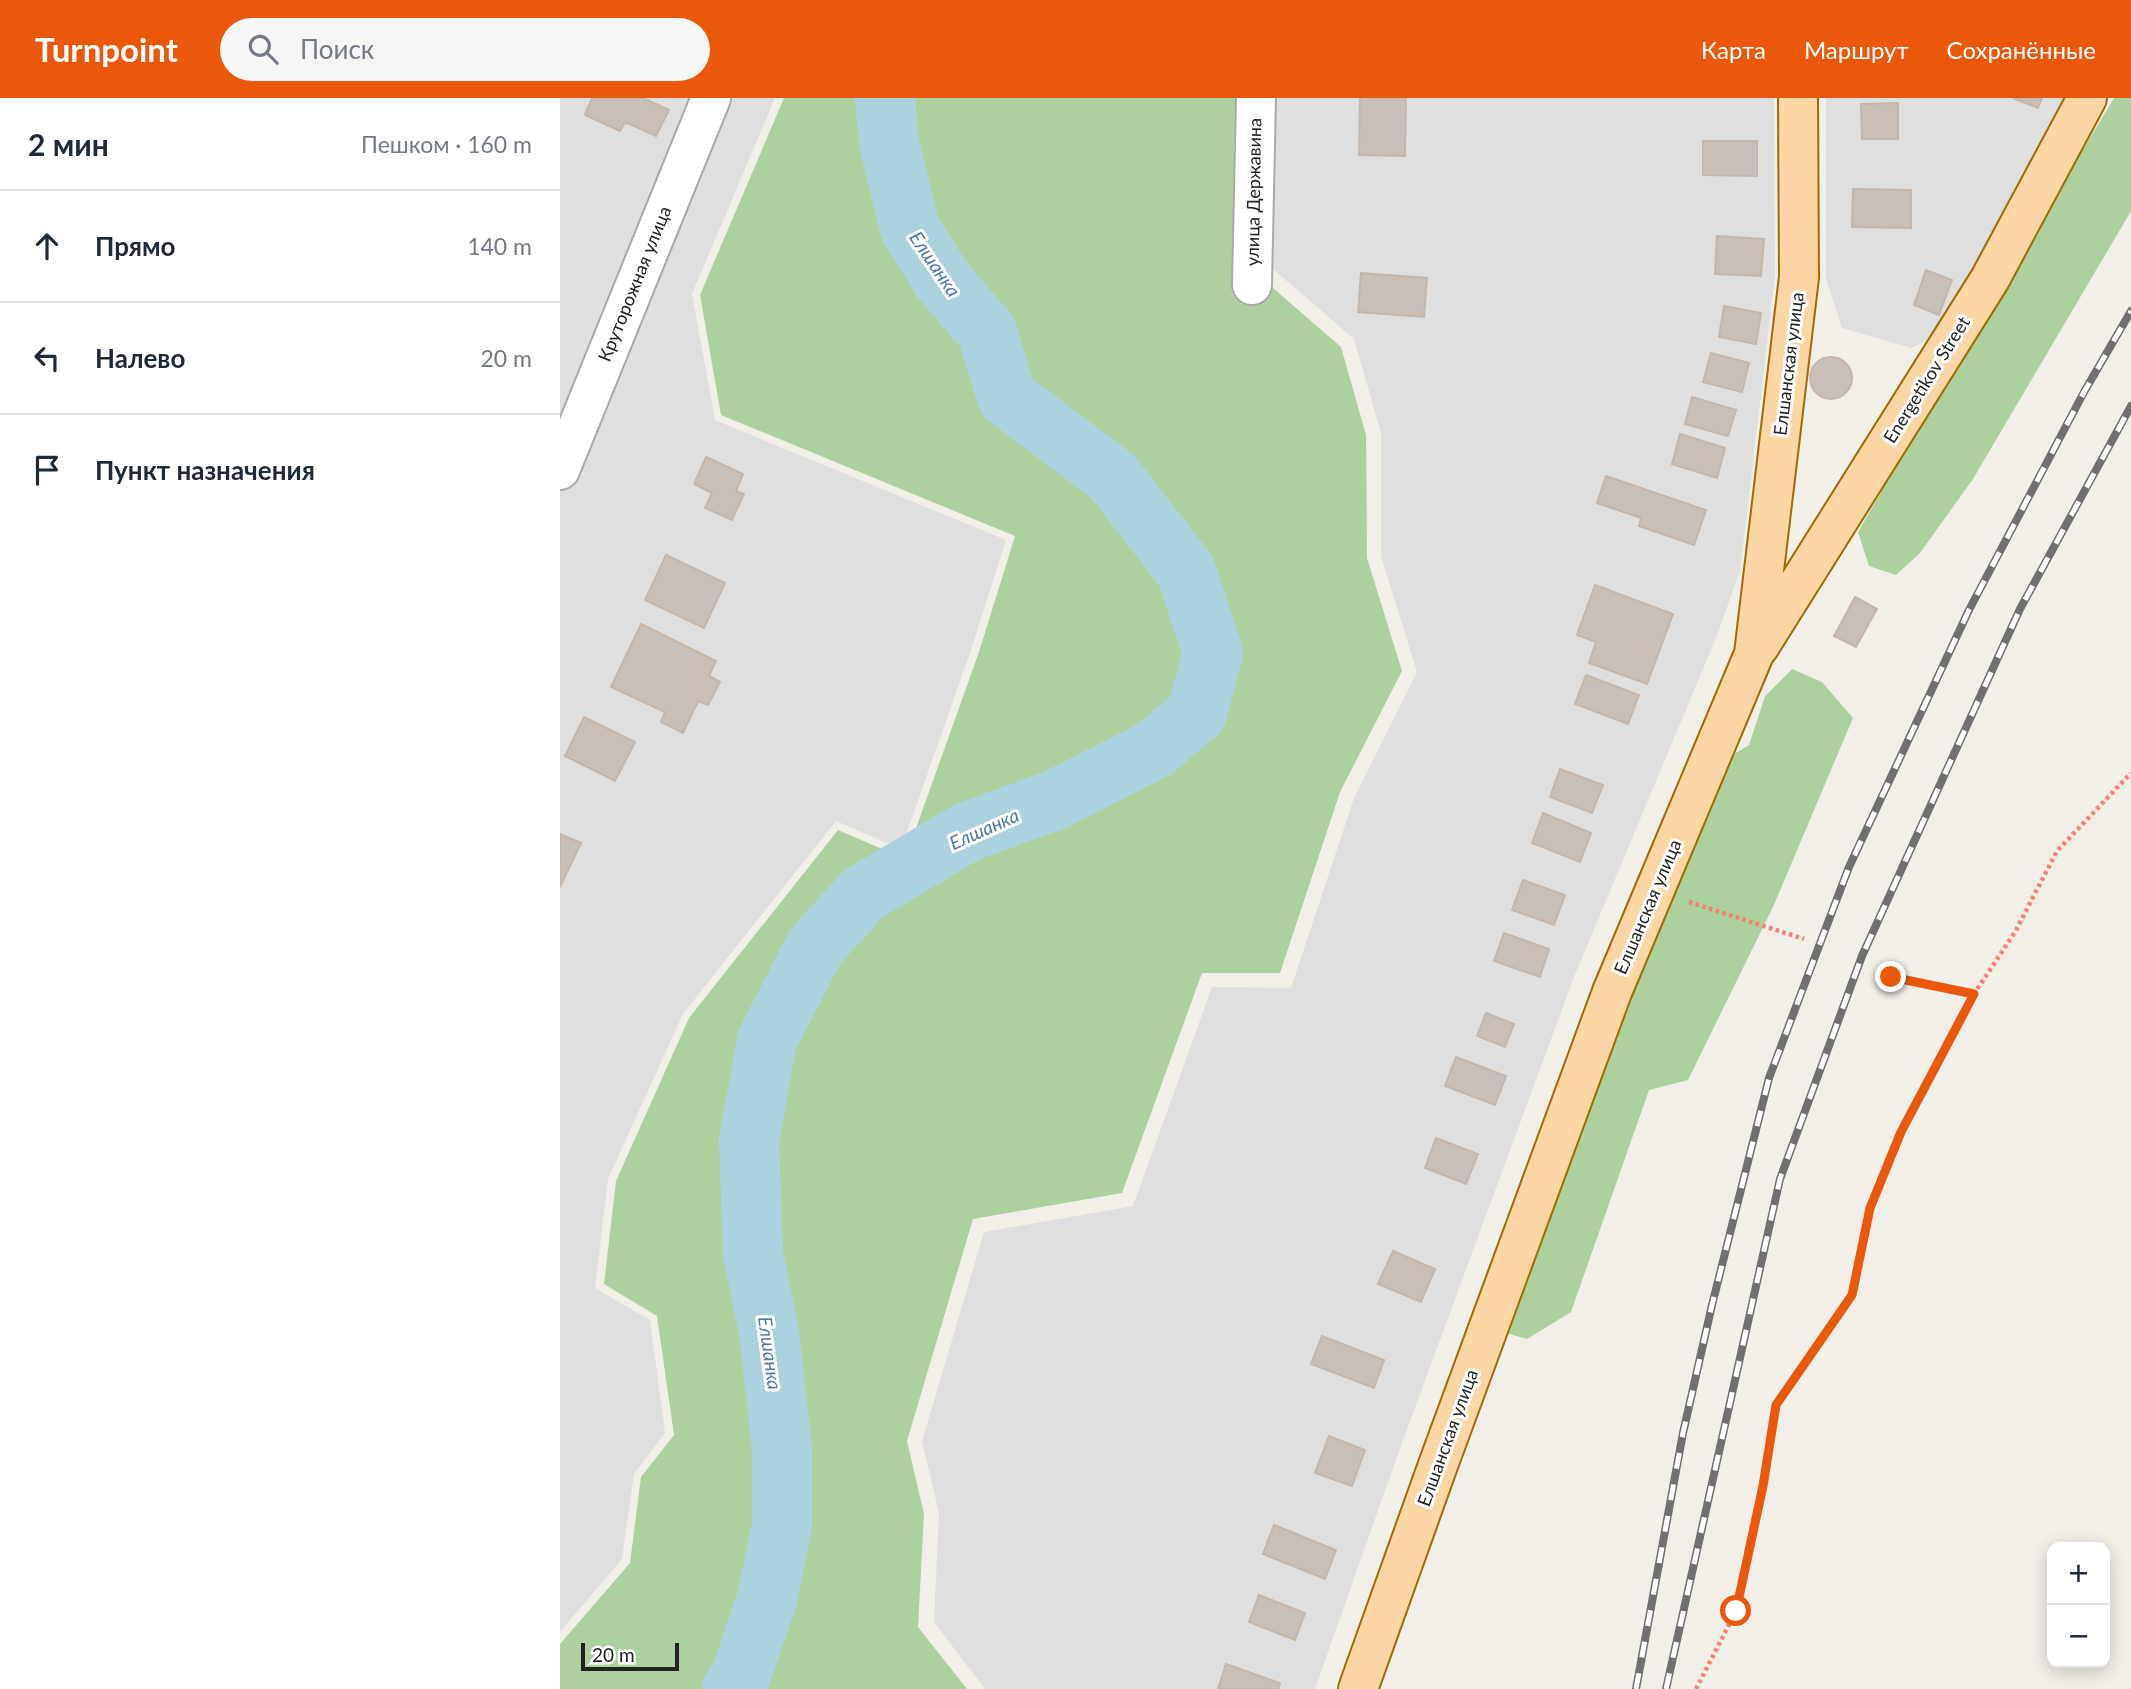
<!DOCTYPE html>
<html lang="ru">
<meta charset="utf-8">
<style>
body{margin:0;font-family:Lato,sans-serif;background:#f6f6f7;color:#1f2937}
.controls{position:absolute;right:21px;bottom:21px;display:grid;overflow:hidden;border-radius:14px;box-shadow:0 4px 18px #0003}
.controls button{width:63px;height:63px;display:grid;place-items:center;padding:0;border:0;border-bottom:2px solid #e0e1e3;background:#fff;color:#1f2937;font:35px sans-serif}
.scale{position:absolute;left:21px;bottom:18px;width:98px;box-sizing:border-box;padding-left:7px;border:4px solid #222;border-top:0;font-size:19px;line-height:24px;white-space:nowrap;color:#222;-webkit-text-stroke:5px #fff;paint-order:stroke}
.stop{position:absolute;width:21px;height:21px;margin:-16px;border:5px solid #ea580c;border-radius:50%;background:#fff}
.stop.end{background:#ea580c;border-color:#fff;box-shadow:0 2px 7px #0008}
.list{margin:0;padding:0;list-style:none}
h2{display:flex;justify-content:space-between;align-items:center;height:91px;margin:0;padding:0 28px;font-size:30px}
h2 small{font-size:23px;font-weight:400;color:#747a83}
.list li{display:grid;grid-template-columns:46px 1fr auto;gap:21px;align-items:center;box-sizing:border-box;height:112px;padding:0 28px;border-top:2px solid #e0e1e3}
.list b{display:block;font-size:26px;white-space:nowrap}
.list em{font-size:23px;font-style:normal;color:#747a83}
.icon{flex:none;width:38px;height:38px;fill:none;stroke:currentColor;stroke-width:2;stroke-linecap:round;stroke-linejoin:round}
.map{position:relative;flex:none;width:1571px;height:1591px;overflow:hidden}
header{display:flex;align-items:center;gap:42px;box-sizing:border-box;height:98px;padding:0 35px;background:#ea580c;color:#fff}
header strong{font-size:33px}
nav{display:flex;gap:38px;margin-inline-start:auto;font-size:24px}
.search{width:490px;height:63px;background:#f6f6f7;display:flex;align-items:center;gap:18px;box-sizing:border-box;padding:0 24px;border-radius:38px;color:#747a83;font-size:26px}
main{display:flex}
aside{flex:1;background:#fff}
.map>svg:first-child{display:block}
.residential{fill:#e0dfdf}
.forest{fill:#add19e}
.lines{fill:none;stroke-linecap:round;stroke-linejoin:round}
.river{stroke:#aad3df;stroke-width:60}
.building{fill:#c7bfb8;stroke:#c4b6ab;stroke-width:2}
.minor-casing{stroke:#a9a9a9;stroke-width:42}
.major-casing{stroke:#a06b00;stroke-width:42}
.path{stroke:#fa8072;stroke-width:4.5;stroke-dasharray:3.5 3.5;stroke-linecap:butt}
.minor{stroke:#fff;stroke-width:38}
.major{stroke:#fcd6a4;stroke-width:38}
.rail-casing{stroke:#707070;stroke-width:8}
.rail{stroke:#fff;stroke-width:5;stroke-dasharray:16;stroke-linecap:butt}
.route{stroke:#ea580c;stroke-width:9}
.labels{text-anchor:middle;stroke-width:6;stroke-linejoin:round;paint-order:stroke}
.street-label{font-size:18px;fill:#222;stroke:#fff}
.water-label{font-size:19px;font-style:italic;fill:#4a7aab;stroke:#fff}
</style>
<header>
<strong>Turnpoint</strong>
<div class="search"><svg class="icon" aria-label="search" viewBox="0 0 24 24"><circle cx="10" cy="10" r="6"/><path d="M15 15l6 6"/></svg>Поиск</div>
<nav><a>Карта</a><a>Маршрут</a><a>Сохранённые</a></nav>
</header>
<main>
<aside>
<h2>2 мин<small>Пешком · 160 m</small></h2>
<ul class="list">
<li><svg class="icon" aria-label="ahead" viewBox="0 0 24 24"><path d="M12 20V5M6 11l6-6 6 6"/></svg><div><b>Прямо</b></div><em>140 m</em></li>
<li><svg class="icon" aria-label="left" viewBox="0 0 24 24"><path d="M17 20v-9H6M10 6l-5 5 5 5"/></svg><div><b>Налево</b></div><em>20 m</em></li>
<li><svg class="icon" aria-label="arrive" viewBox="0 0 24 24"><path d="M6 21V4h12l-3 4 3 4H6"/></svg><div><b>Пункт назначения</b></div></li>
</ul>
</aside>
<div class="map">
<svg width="1571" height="1591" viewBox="0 0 1571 1591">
<rect width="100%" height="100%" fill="#f2efe9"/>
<g class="residential">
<path d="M0 0H215L132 196 155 322 446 442 411 552 341 751 276 723 123 916 48 1081 35 1190 90 1222 105 1335 74 1376 62 1461 0 1534Z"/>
<path d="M710 0H1214L1215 178 1180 473 1156 540 1014 879 839 1353 755 1591H425L374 1524 379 1415 362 1343 424 1134 573 1108 652 889 731 890 794 700 857 574 821 458V335L794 241 698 158Z"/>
<path d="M1266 0H1514L1383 234 1351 250 1282 230 1266 181Z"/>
</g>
<g class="forest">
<path d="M224 0H696L683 164 781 249 806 337 807 460 842 573 780 694 720 875H642L562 1095 413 1121 347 1343 364 1416 358 1529 407 1591H0V1546L70 1465 81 1379 114 1337 97 1218 44 1186 56 1083 129 920 278 732 345 761 419 554 455 438 161 317 140 197Z"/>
<path d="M1554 0H1571V113L1413 381 1360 455 1336 477 1309 468 1298 434 1440 189Z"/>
<path d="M1232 571 1262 584 1293 620 1213 809 1128 982 1089 992 1011 1214 967 1241 942 1234 1053 924 1174 656 1189 647 1205 598Z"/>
</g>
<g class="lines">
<path class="river" d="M172 1591 181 1577 207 1501 222 1427V1351L209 1234 193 1156 189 1043 207 942 255 849 303 796 407 734 495 702 595 651 637 615 653 555 626 473 553 379 447 299 427 234 383 183 350 131 329 45 325 0"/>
</g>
<g class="building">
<path d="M32 0H83L109 12 96 38 65 24 60 33 25 17Z"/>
<path d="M800 0H846L845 58 799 57Z"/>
<path d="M1453 0H1482L1478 10Z"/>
<path d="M1338 5V41H1302L1301 6Z"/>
<path d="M1143 43H1197V78L1143 77Z"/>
<path d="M1293 91 1351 92V130L1292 129Z"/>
<path d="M1157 138 1204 141 1201 178 1155 176Z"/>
<path d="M1366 172 1392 182 1379 217 1354 207Z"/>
<path d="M801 175 867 180 864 219 798 214Z"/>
<path d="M1164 208 1201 215 1196 246 1159 239Z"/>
<path d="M1151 255 1189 265 1182 294 1143 284Z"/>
<circle cx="1271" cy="280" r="21"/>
<path d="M1132 299 1176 312 1168 338 1125 326Z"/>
<path d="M1120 336 1165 350 1157 380 1112 366Z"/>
<path d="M146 359 183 376 176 393 184 396 172 422 145 410 152 395 134 386Z"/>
<path d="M1046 378 1146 412 1134 447 1079 428 1081 420 1037 405Z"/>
<path d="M106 457 165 485 144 530 85 502Z"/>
<path d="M1035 487 1113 516 1087 586 1029 565 1036 544 1017 537Z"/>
<path d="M1295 499 1317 511 1296 549 1274 538Z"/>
<path d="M81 526 156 563 149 578 160 584 148 607 138 603 123 635 101 624 105 614 51 589Z"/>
<path d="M1026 577 1079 597 1068 626 1015 606Z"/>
<path d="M24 619 75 644 55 683 5 658Z"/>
<path d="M1000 671 1043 687 1032 715 990 699Z"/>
<path d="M983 715 1031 735 1020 764 972 745Z"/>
<path d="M0 736 21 745 0 789Z"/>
<path d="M963 782 1005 797 994 827 952 812Z"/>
<path d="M944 835 989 851 980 879 934 863Z"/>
<path d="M926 915 954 926 945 949 917 938Z"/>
<path d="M896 959 946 978 935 1007 885 988Z"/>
<path d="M876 1040 918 1056 906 1086 865 1070Z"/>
<path d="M833 1153 875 1171 861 1204 818 1186Z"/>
<path d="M762 1238 824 1262 814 1290 751 1266Z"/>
<path d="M769 1338 805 1352 792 1388 755 1375Z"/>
<path d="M714 1427 776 1452 765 1481 703 1456Z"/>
<path d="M699 1497 745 1515 735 1542 689 1524Z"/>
<path d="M666 1566 720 1585 718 1591H658Z"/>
</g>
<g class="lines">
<defs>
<g id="minor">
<path d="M692 187 696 0"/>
<path d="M0 372 151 0"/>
</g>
<g id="major">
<path d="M1199 549 1430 181 1527 0"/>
<path d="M798 1591 878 1367 1052 894 1194 556 1239 179 1238 0"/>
</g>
</defs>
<use href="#minor" class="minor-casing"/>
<use href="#major" class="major-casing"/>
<g class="path">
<path d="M1129 804 1244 841"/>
<path d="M1331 879 1414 896 1455 834 1497 753 1571 675"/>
<path d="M1136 1591 1176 1513 1203 1388 1216 1307 1292 1197 1310 1110 1341 1034 1414 896"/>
</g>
<use href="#minor" class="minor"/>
<use href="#major" class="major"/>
<defs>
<g id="rail">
<path d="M1076 1591 1123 1335 1152 1207 1209 980 1289 769 1409 512 1524 294 1571 213"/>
<path d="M1106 1591 1220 1081 1302 858 1460 511 1571 308"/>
</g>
</defs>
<use href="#rail" class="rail-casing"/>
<use href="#rail" class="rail"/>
</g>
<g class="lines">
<path class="route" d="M1176 1513 1203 1388 1216 1307 1292 1197 1310 1110 1341 1034 1414 896 1331 879"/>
</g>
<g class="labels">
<g class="street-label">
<text transform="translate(694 94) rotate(-89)" y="6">улица Державина</text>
<text transform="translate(75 186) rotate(-68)" y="6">Круторожная улица</text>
<text transform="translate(1229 266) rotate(-83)" y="6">Елшанская улица</text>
<text transform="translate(1367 282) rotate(-58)" y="6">Energetikov Street</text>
<text transform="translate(1088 809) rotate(-67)" y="6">Елшанская улица</text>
<text transform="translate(888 1340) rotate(-70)" y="6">Елшанская улица</text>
</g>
<g class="water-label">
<text transform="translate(375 166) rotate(56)" y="7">Елшанка</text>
<text transform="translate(424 731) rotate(-24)" y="7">Елшанка</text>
<text transform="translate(210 1255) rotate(82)" y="7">Елшанка</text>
</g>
</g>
</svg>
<div class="controls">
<button>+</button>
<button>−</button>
</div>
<div class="scale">20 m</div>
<div class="stop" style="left:1176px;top:1513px"></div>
<div class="stop end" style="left:1331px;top:879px"></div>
</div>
</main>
